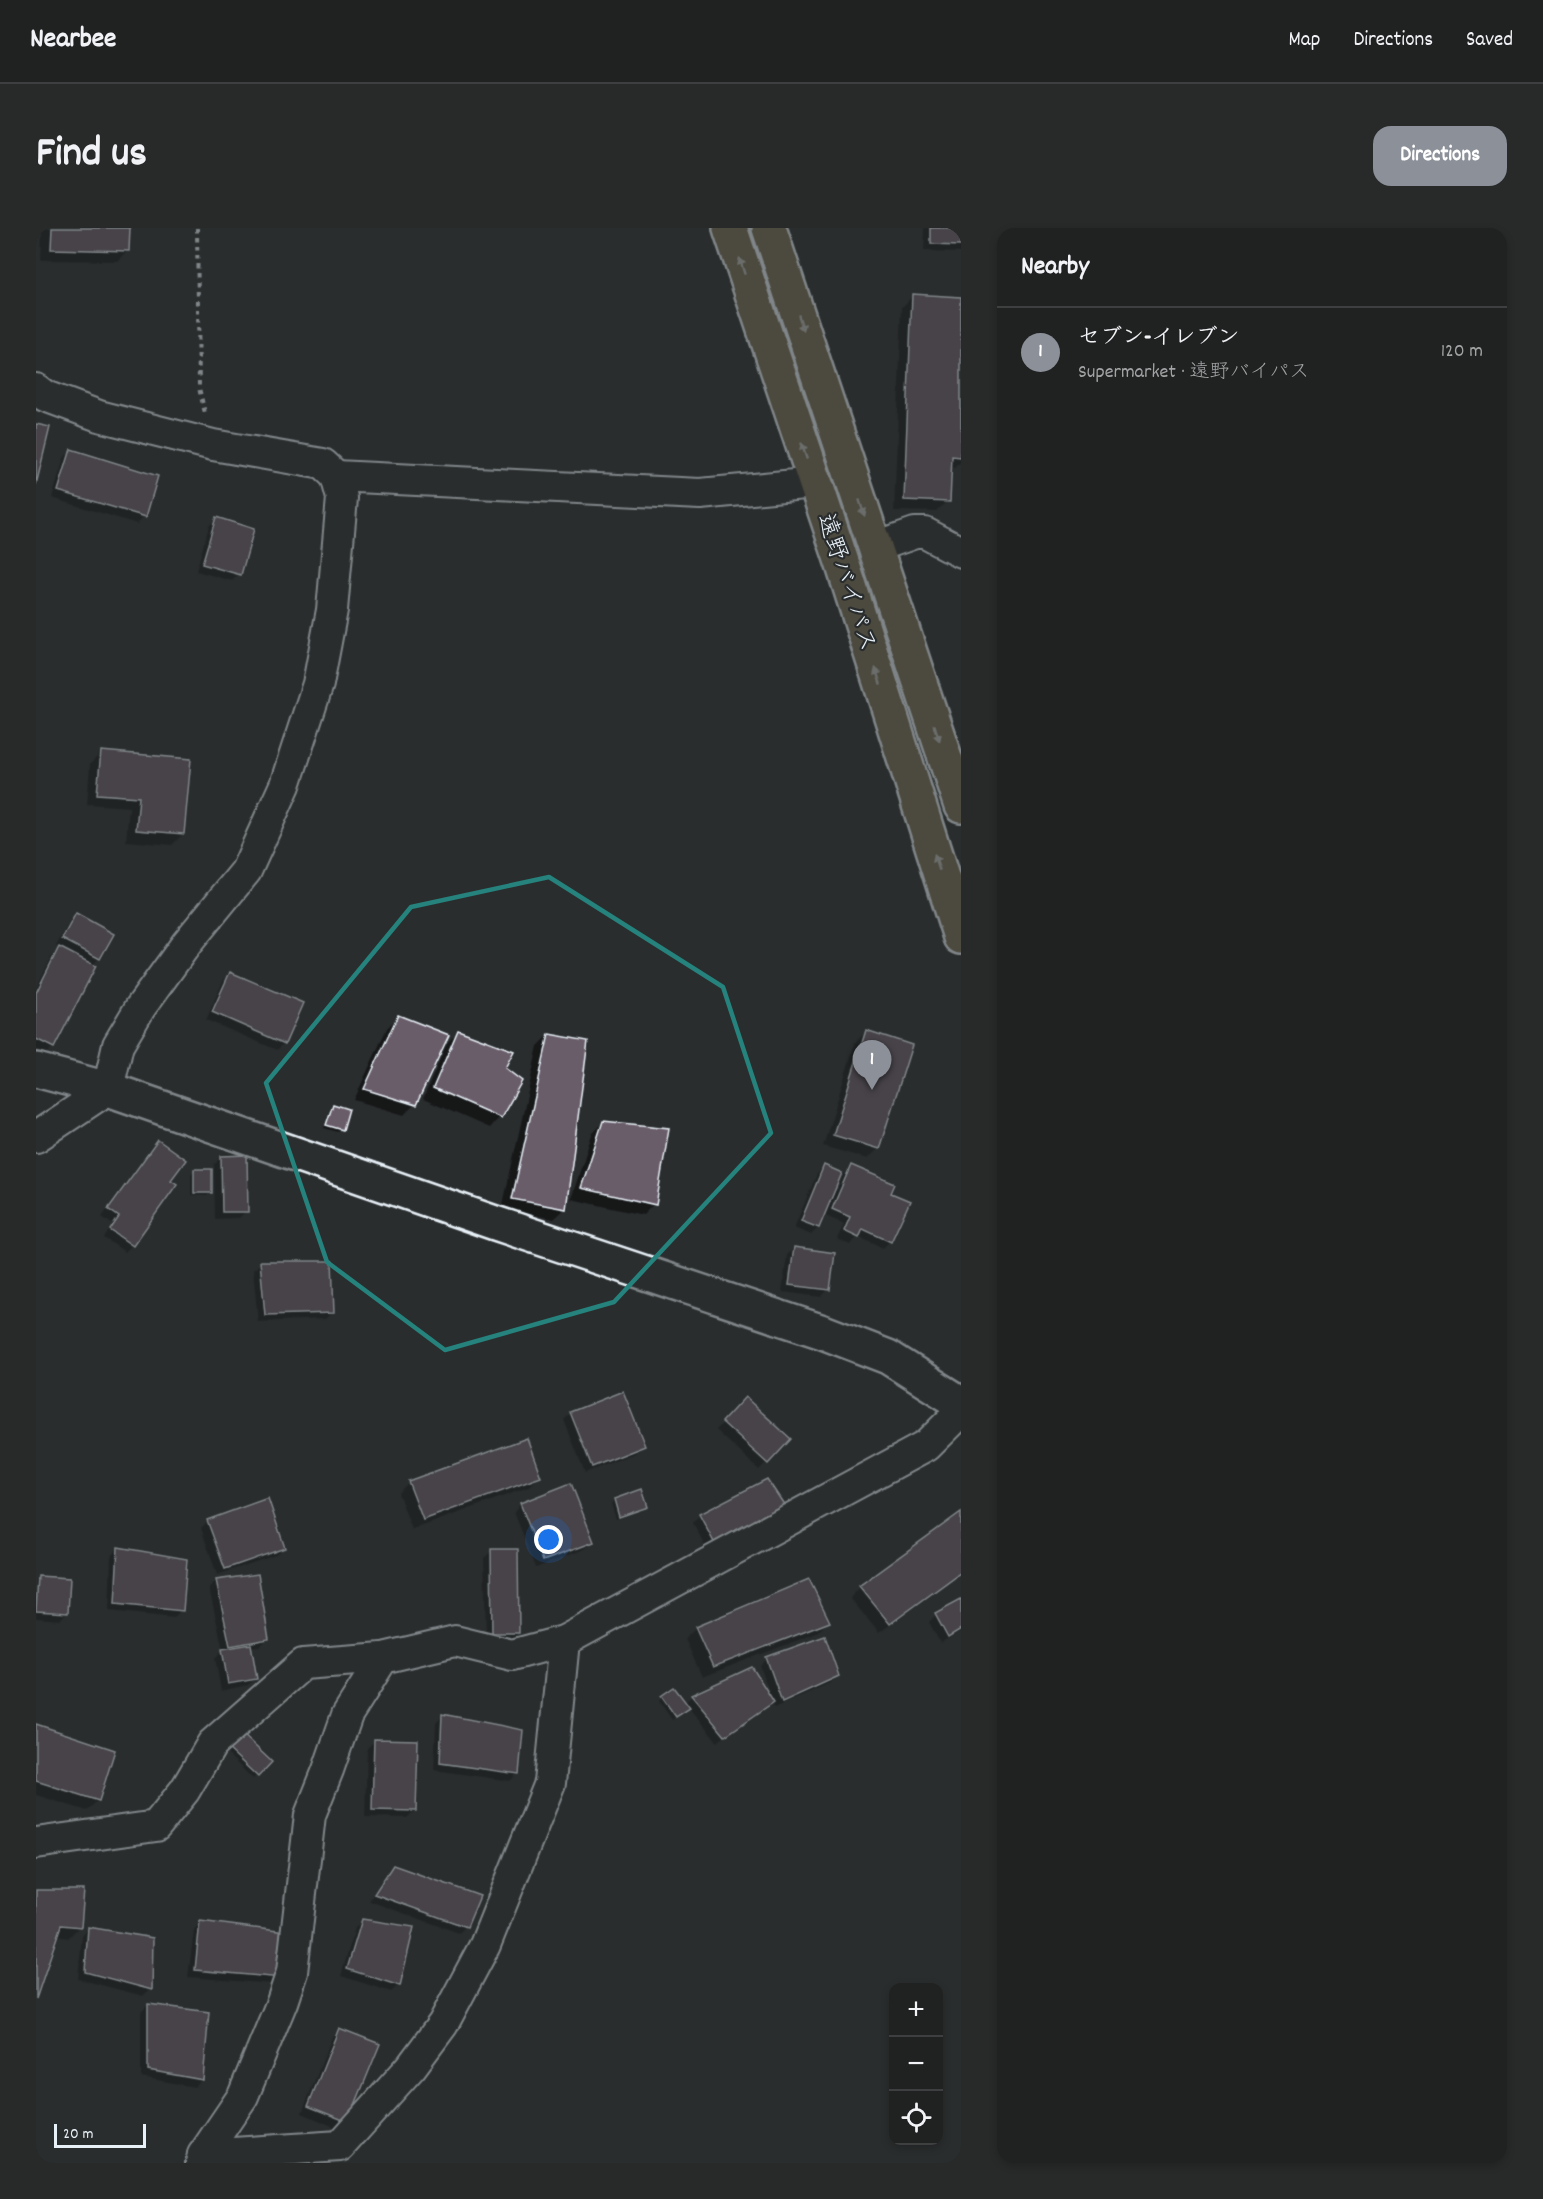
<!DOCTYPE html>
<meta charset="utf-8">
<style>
body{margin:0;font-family:Dekko,"Klee One",sans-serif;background:#282a2a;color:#f1f3f6}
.controls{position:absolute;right:18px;bottom:18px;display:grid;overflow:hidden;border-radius:12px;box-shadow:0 3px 9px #0003}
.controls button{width:54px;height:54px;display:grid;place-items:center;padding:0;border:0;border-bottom:2px solid #3d3f40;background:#202222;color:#f1f3f6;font:30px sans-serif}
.scale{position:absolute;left:18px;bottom:15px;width:92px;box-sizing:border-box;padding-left:6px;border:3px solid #e8f1f8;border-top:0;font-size:16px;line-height:21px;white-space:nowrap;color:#e8f1f8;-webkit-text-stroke:4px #2a2d2e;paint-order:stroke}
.you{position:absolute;left:513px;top:1312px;width:21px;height:21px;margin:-15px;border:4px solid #fff;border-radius:50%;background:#1a73e8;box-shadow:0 0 0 9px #1a73e833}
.badge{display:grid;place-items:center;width:39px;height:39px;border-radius:50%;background:#8c9099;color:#fff;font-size:20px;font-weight:700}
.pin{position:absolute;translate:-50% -50px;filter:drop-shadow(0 2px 3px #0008)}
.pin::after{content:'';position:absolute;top:32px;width:21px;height:18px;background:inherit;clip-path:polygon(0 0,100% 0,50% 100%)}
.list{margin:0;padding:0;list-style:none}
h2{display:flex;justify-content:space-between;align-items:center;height:78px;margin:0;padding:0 24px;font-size:26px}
h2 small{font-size:20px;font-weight:400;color:#a2a4a5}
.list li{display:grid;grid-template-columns:39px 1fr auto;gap:18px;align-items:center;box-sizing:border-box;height:90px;padding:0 24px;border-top:2px solid #3d3f40}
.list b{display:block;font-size:22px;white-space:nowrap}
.list p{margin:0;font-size:20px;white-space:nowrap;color:#a2a4a5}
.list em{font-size:20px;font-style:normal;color:#a2a4a5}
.icon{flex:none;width:33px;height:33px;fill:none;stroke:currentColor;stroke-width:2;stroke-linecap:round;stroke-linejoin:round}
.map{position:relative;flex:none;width:925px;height:1935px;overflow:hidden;border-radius:18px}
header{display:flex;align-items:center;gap:36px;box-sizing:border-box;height:84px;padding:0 30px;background:#202222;border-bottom:2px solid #3d3f40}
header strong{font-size:28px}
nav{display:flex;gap:33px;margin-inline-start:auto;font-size:21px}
.intro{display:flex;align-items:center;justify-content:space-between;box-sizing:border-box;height:144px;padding:0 36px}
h1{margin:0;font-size:42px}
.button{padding:15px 27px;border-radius:18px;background:#8c9099;color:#fff;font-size:21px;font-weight:700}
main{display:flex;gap:36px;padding:0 36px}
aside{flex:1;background:#202222;border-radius:18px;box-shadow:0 3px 9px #0003}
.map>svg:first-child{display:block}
.shadow{fill:#0007}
.building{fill:#6a5d6a;stroke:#e8f1f8;stroke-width:1.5}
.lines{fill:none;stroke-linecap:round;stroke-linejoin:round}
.street-casing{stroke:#e8f1f8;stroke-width:34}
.secondary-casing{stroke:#e8f1f8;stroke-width:38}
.highway-casing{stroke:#e8f1f8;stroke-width:38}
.path{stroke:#e8f1f8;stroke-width:4;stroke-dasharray:4.5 4.5;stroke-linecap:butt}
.street{stroke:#2a2d2e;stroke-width:30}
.secondary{stroke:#2a2d2e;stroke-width:33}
.highway{stroke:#746b52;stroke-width:33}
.oneway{fill:#babbb6}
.marked{fill:none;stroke:#25827c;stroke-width:4.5;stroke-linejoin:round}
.labels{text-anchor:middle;stroke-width:4.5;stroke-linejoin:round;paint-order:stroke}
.street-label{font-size:24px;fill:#e8f1f8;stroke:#2a2d2e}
</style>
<header>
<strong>Nearbee</strong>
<nav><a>Map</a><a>Directions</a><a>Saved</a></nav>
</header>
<div class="intro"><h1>Find us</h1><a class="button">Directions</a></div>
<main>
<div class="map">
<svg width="925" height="1935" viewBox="0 0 925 1935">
<rect width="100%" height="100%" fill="#2a2d2e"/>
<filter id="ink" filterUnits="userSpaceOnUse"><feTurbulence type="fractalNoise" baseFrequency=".0167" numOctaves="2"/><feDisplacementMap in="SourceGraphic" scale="12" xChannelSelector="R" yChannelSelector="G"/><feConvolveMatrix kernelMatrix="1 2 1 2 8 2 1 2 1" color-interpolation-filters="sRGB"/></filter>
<g filter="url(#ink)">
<g class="shadow">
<path d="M6 0H93L92 22 81 33 5 32Z"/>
<path d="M889 0H925V24L888 23Z"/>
<path d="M877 68 925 70V234L919 240 914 239 912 273 901 284 858 283 866 79Z"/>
<path d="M35 223 120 249 108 288 101 296 16 270 28 230Z"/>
<path d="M180 291 203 346 196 353 160 343 173 298Z"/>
<path d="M65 525 147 606 136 617 90 613 93 579 51 576 54 536Z"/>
<path d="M40 687 76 707 63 730 56 738 17 819 10 826 0 821V760L16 728 24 720 20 718 33 695Z"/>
<path d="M194 746 248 815 241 822 170 792 187 753Z"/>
<path d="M362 789 379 876 368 887 318 872 351 800Z"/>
<path d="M422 804 467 840 463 889 453 900 387 871 411 815Z"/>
<path d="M830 804 842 920 831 931 787 918 819 815Z"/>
<path d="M513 807 529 981 518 991 466 981 502 818Z"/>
<path d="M297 877 305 901 302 904 288 900 294 881Z"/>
<path d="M568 894 618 976 607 987 535 971 556 906Z"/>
<path d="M122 914 133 953 96 1017 89 1024 68 1010 77 997 66 989Z"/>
<path d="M185 929 210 983 203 990 179 991 178 937Z"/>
<path d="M788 939 798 961 801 962 808 946 815 939 853 965 854 1013 847 1020 822 1009 814 1017 801 1011 808 996 787 987 782 1000 775 1007 758 1000 781 946Z"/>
<path d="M159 942 174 964 171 968 155 967V946Z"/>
<path d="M759 1020 792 1062 785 1069 746 1064 751 1027Z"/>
<path d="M225 1035 297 1084 289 1091 222 1094 217 1042Z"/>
<path d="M709 1172 753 1211 723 1242 680 1202Z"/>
<path d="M535 1185 607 1218 599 1225 549 1245 528 1192Z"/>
<path d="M504 1248 493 1259 376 1302 362 1265 373 1254Z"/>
<path d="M578 1272 611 1279 607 1282 580 1291 575 1276Z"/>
<path d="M485 1276 556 1314 549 1321 500 1340 478 1284Z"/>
<path d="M751 1283 673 1325 657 1295 664 1287Z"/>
<path d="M925 1286V1345L843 1405 814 1370 824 1359Z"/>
<path d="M172 1293 248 1319 240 1327 181 1347 165 1300Z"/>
<path d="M82 1320 145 1382 138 1390 73 1383 75 1328Z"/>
<path d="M456 1323 482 1404 475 1411 450 1412 448 1330Z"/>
<path d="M2 1350 31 1384 24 1392 0 1390V1352Z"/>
<path d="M180 1353 232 1410 224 1418 214 1419 220 1450 212 1457 185 1463 179 1430 187 1422 173 1360Z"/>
<path d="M925 1373V1403L904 1415 893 1394 900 1387Z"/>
<path d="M792 1394 781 1405 666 1449 649 1411 660 1400Z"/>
<path d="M731 1431 802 1448 794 1455 738 1480 736 1473 729 1481 681 1514 652 1479 636 1492 623 1473 626 1469 648 1475 656 1468 715 1441 735 1469 724 1438Z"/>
<path d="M407 1488 482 1545 474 1553 398 1542 400 1495Z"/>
<path d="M0 1499 62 1572 51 1583 0 1567Z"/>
<path d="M202 1504 234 1534 217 1551 186 1521Z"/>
<path d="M339 1513 378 1583 371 1590 329 1589 331 1520Z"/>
<path d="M358 1639 430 1698 423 1705 333 1673 350 1646Z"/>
<path d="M0 1663 43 1699 32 1710 20 1708 0 1767Z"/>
<path d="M327 1693 363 1757 355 1764 305 1748 319 1700Z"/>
<path d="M165 1694 244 1749 237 1756 152 1749 158 1702Z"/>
<path d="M53 1700 114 1761 107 1768 42 1751 46 1708Z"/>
<path d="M112 1777 166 1852 158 1859 105 1849V1784Z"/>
<path d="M303 1802 342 1817 303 1901 266 1885 296 1809Z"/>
</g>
<g class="building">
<path d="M16 0H94L93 23 15 21Z"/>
<path d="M895 0H925V17L895 16Z"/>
<path d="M876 66 925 69V229L916 228 914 274 868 272Z"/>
<path d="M0 196 14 199 0 257Z"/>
<path d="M35 221 122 248 110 289 22 263Z"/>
<path d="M180 289 218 301 205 347 166 336Z"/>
<path d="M65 523 155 531 148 606 100 602 103 569 61 566Z"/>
<path d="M40 685 78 706 64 731 26 711Z"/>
<path d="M23 719 60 738 18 820 0 811V765Z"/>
<path d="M194 744 267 775 249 816 176 784Z"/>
<path d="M362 787 413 807 380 877 328 861Z"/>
<path d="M422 802 478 823 469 840 486 853 465 890 397 860Z"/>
<path d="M830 802 876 817 843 921 797 907Z"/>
<path d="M513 806 552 813 530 981 476 971Z"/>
<path d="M297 876 313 881 307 902 290 897Z"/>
<path d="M567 893 633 900 620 977 545 960Z"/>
<path d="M122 912 150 932 135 952 141 956 97 1018 74 1002 83 989 72 981Z"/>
<path d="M211 927 212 984H186L185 928Z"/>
<path d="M788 937 806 945 783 1000 765 993Z"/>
<path d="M815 937 859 956 855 965 874 973 855 1014 827 1001 823 1010 808 1003 814 989 796 981Z"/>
<rect x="158" y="941" width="18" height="24"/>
<path d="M758 1019 799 1025 794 1062 753 1057Z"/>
<path d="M224 1033H296L298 1085 229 1087Z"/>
<path d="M587 1163 609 1218 556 1239 534 1184Z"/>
<path d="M709 1169 755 1211 732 1236 686 1194Z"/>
<path d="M491 1210 505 1249 387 1292 372 1253Z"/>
<path d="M731 1251 753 1284 680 1318 663 1286Z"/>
<path d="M535 1255 558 1314 507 1333 484 1275Z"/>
<path d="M606 1261 612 1279 583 1289 578 1271Z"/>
<path d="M232 1270 249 1320 189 1341 171 1292Z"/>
<path d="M925 1284V1344L854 1396 823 1358Z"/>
<path d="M82 1319 151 1331 147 1383 79 1376Z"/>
<path d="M455 1321H482L483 1405H456Z"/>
<path d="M222 1346 233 1411 194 1418 180 1352Z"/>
<path d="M2 1348 34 1350 32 1385 0 1383Z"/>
<path d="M773 1351 794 1394 677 1439 659 1399Z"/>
<path d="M925 1371V1401L912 1409 899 1385Z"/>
<path d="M789 1408 803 1448 746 1474 730 1429Z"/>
<path d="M215 1416 221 1451 192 1456 186 1421Z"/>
<path d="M716 1439 738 1474 689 1508 655 1467Z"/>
<path d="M638 1459 654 1480 640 1489 625 1468Z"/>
<path d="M406 1486 487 1502 483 1546 404 1535Z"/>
<path d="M0 1496 79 1522 63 1573 0 1553Z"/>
<path d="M202 1502 236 1534 222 1549 188 1517Z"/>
<path d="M338 1511 382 1512 380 1583 336 1582Z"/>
<path d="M357 1637 444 1668 431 1699 338 1666Z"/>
<path d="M0 1662H48L45 1699 25 1697 0 1771Z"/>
<path d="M326 1691 378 1699 364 1758 311 1741Z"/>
<path d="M164 1693 249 1704 246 1750 159 1742Z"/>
<path d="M52 1699 117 1710 116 1762 49 1744Z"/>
<path d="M112 1776 173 1784 167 1852 112 1842Z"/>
<path d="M303 1800 344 1816 312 1894 272 1878Z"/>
</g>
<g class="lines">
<defs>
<g id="street">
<path d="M0 161 9 168 63 188 177 217 287 236 300 248 306 270 296 382 282 456 249 557 210 643 151 715 104 780 82 817 72 861 0 909"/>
<path d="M300 248 664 266 779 255"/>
<path d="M839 319 879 305H889L925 324"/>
<path d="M0 1615 120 1598 149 1562 176 1516 267 1436 347 1430 419 1413 476 1427 528 1413 890 1218 925 1183"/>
<path d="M167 1927 304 1918 375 1839 407 1796 449 1717 514 1555 528 1413"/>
<path d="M165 1935 167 1927 207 1868 246 1774 256 1744 274 1587 292 1542 311 1487 347 1430"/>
</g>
<path id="secondary" d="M0 842 72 861 459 995 787 1104 852 1129 925 1175"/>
<g id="highway">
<path d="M694 0 806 334 925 709"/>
<path d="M733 0 925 578"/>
</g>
</defs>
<use href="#street" class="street-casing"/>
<use href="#secondary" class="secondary-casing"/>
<use href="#highway" class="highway-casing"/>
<path class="path" d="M161 0 163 160 169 185"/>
<use href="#street" class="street"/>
<use href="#secondary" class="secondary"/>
<use href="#highway" class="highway"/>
</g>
<defs><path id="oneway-solid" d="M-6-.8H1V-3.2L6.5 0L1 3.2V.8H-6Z" transform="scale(1.5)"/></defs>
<g class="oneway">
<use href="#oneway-solid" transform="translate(706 38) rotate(-108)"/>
<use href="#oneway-solid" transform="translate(765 95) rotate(72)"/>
<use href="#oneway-solid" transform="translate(768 223) rotate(-109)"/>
<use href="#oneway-solid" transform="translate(826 280) rotate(72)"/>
<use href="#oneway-solid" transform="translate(842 448) rotate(-108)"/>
<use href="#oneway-solid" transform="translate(901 505) rotate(72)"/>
<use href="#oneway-solid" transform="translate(901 634) rotate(-108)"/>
</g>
</g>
<path d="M0 0H925V1935H0ZM513 649 687 759 735 905 578 1074 409 1122 291 1034 230 855 375 679Z" fill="#2a2d2e" fill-opacity=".55" fill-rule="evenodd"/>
<path class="marked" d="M513 649 687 759 735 905 578 1074 409 1122 291 1034 230 855 375 679Z"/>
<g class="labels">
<g class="street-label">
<text transform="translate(812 354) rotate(72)" y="8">遠野バイパス</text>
</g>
</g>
</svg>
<div class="controls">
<button>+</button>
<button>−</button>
<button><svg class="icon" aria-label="locate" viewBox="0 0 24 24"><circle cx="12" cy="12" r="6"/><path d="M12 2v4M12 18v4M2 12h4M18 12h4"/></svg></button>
</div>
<div class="scale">20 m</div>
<div class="you"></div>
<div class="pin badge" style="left:836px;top:862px">1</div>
</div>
<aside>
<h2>Nearby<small></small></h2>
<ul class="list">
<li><span class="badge">1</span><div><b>セブン-イレブン</b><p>Supermarket · 遠野バイパス</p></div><em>120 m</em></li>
</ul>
</aside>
</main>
